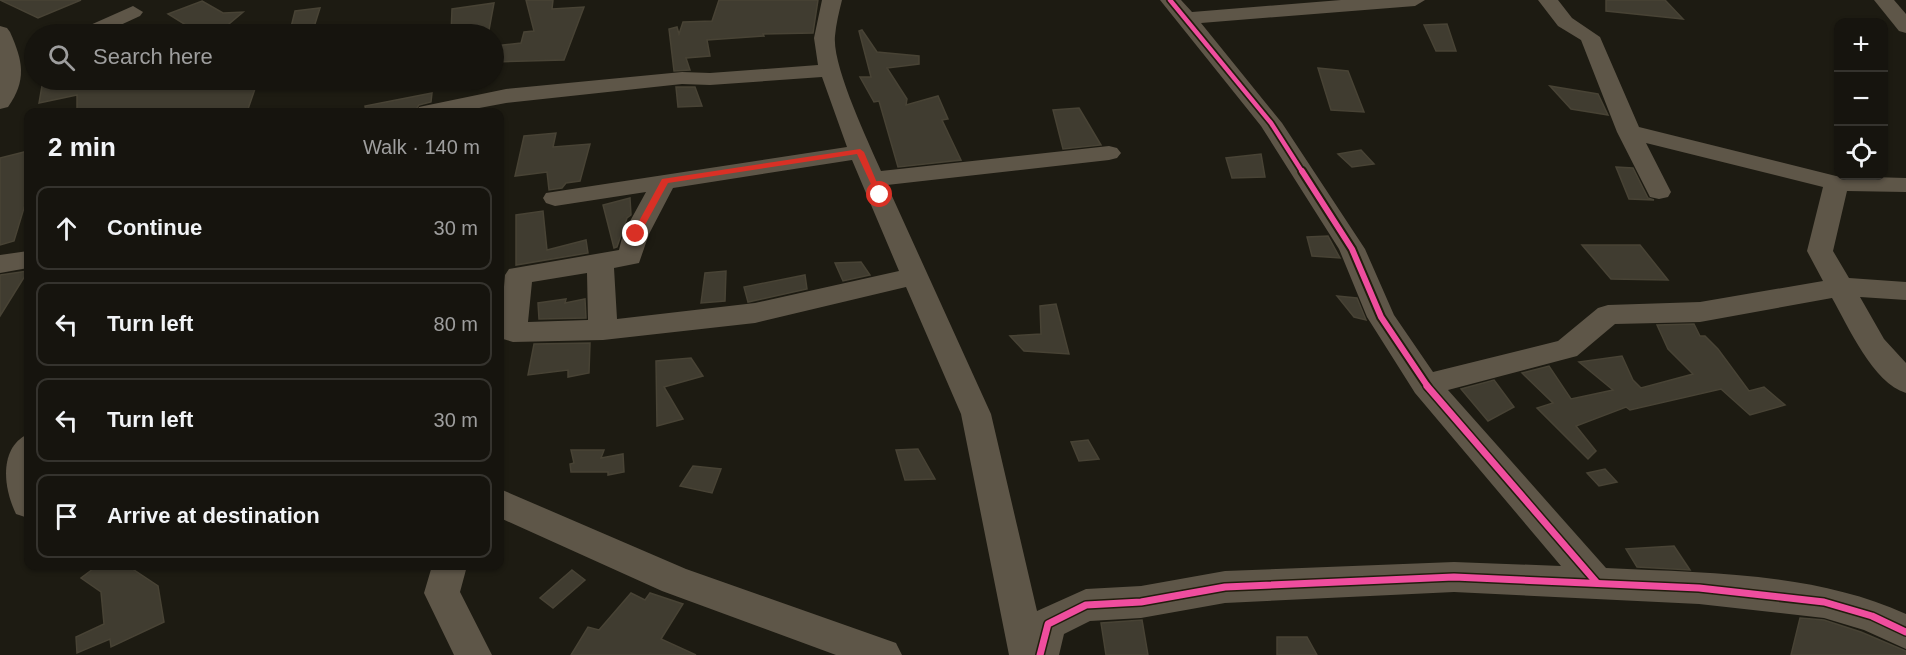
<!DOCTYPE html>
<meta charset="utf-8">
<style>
body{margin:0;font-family:Arial,sans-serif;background:#1f1d17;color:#f1f3f6}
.controls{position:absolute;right:18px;top:18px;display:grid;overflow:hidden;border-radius:12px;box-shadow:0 2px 4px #0004}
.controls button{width:54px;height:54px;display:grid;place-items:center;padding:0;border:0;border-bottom:2px solid #35332e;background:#16140e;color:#f1f3f6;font:30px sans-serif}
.stop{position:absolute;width:18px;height:18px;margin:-14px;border:4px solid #d93025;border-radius:50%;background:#fff}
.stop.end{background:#d93025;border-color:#fff;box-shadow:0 2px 6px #0008}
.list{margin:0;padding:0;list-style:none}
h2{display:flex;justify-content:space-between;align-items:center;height:78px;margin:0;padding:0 24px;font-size:26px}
h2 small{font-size:20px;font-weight:400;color:#9e9e9e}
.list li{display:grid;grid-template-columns:39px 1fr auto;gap:18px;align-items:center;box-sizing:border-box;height:84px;margin:0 12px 12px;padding:0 12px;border:2px solid #35332e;border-radius:12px}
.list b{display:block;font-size:22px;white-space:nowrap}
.list em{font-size:20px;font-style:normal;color:#9e9e9e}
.icon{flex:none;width:33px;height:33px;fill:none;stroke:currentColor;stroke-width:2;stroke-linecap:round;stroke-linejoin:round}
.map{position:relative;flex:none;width:1906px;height:655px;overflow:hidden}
.search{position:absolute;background:#16140e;box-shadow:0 2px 4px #0004;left:24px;top:24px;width:480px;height:66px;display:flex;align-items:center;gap:15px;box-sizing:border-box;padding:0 21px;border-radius:33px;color:#9e9e9e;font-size:22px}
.panel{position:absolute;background:#16140e;box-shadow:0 2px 4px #0004;left:24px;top:108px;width:480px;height:462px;border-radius:12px}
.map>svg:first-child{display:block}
.building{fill:#403c30;stroke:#484335;stroke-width:1.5}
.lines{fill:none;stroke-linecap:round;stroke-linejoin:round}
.minor{fill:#5e5648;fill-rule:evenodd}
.cycleway-far2-casing{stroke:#221d0e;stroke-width:8}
.cycleway-far1-casing{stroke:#221d0e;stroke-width:10}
.cycleway-casing{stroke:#221d0e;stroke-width:10}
.cycleway-far2{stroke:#ef4d9e;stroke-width:4.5}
.cycleway-far1{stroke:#ef4d9e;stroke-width:6}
.cycleway{stroke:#ef4d9e;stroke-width:7}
.route{fill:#d93025}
</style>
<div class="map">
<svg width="1906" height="655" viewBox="0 0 1906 655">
<rect width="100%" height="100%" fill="#1d1b12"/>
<g class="building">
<path d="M0 0H81L38 18Z"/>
<path d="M526 0H553L552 9 584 7 564 60 494 62V46L521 43 524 32 534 31Z"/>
<path d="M719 0H818L813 33 763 34 764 36 707 40 710 56 686 58 690 70 674 71 669 29 677 27 679 34 683 22 712 21Z"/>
<path d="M1606 0H1665L1683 19 1606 11Z"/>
<path d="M202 1 223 13 243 12 217 34H170L186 25 168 14Z"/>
<path d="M494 3 489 30 451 34 452 9Z"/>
<path d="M320 8 314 27 290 31 295 11Z"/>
<path d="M1447 24 1456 51H1436L1424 25Z"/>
<path d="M862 30 877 52 919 56V64L887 68 907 99 906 105 938 96 948 119 942 120 961 160 898 167 879 101 874 102 860 77H871L859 31Z"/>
<path d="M1318 68 1348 71 1364 112 1331 110Z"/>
<path d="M43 80H258L247 112H219V110L197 112H77V95L39 103Z"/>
<path d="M1550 86 1598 94 1608 115 1571 109Z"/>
<path d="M676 87H695L702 106 678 107Z"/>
<path d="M432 93 431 102 419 105 414 112H366L365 106Z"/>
<path d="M1079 108 1101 145 1063 149 1053 110Z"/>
<path d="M556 133 553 147 590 144 580 181 566 183 562 188 549 190 547 172 515 176 524 136Z"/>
<path d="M1361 150 1374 164 1352 167 1338 154Z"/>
<path d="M28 151V195L14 241 0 245V158Z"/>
<path d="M1261 154 1265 177 1232 178 1226 158Z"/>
<path d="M1616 167 1633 168 1648 198 1654 200 1629 199Z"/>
<path d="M630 198 631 215 627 218 617 247 614 248 603 205Z"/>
<path d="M543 211 547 250 586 240 588 253 516 265V215Z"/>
<path d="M1328 236 1340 258 1312 256 1307 237Z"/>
<path d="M1582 245H1640L1668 280 1611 279Z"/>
<path d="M861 262 870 275 843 281 835 263Z"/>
<path d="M28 271 0 316V275Z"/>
<path d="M726 271 725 301 701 303 705 273Z"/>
<path d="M805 275 807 289 748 302 744 287Z"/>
<path d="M1337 296 1357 298 1366 320 1354 317Z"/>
<path d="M566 299 565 303 585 299 586 318 539 319 538 303Z"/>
<path d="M1056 304 1069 354 1024 351 1010 336 1041 334 1040 306Z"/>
<path d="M1694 324 1700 336H1705L1718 349 1749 391 1764 387 1785 405 1750 415 1721 389 1630 410 1626 407 1576 426 1596 451 1588 459 1537 408 1553 403 1522 373 1549 366 1571 399 1613 390 1579 362 1622 356 1633 380 1641 388 1693 374 1668 349 1657 325Z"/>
<path d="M590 343 589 373 568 377V370L528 375 534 344Z"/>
<path d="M691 358 703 376 664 387 683 419 657 426 656 361Z"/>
<path d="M1494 380 1514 407 1488 421 1461 389Z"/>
<path d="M1088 440 1099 459 1079 461 1071 442Z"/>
<path d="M918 449 935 479 905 480 896 450Z"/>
<path d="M571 450H604L601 458 623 454 624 472 608 475V472H571L570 464 574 463Z"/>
<path d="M693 466 721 469 712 493 680 486Z"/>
<path d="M1605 469 1617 482 1599 486 1587 473Z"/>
<path d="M1674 546 1690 570 1637 567 1626 549Z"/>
<path d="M97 566H128L158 586 164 622 111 647 110 639 77 653 76 637 104 624 101 592 81 578Z"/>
<path d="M572 570 585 580 553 608 540 598Z"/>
<path d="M631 593 645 600 650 593 683 604 661 639 696 655H571L588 627 599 630Z"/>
<path d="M1800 618 1824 620 1861 632 1906 651V655H1791Z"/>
<path d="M1142 620 1148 655H1106L1101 623Z"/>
<path d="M1277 637H1307L1317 655H1277Z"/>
</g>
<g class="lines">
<g class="minor">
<path d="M822 0H842C839 12 836 24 835 36 832 66 868 141 881 171L1109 146 1117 148 1121 153 1117 158 1109 160 887 185 991 414 1037 611 1086 589 1141 586 1225 571 1454 562 1561 566 1415 393 1367 317 1339 249 1261 126 1160 0H1181L1192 12 1341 0H1425L1415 6 1201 23 1282 123 1365 249 1394 315 1433 372 1558 341 1598 308 1608 305 1700 302 1823 281 1807 251 1823 187 1646 143 1671 192 1668 197 1659 199 1650 197 1617 132 1581 40 1558 26 1538 0H1558L1572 18 1600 37 1639 127 1836 176 1906 178V192L1847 191 1833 251 1849 278 1906 282V300L1860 297 1884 339 1906 363V393C1873 383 1848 326 1832 298L1700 322 1615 324 1577 356 1448 390 1606 568C1706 573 1814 572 1906 614V649L1864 630 1824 618 1699 604 1454 592 1225 603 1141 618 1090 621 1064 634 1059 655H1009L961 414 906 287 755 323 603 340 513 342 503 339 500 333 505 275 509 269 619 250 623 234 646 192 555 206 546 203 543 198 546 193 847 147 822 77 710 85 682 84 506 103 458 112H416L419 107 506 89 682 72 710 73 818 65 814 38ZM852 160 899 271 755 303 617 319 614 268 639 263 649 234 673 188ZM587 273 588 320 528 322 532 282Z"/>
<path d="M1874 0H1894L1906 14V33L1899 31Z"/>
<path d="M133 6 143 12 140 16 101 34H76L79 30Z"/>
<path d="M0 26 7 28 10 32C23 61 27 80 8 107L0 109Z"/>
<path d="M28 251V268L0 273V255Z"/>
<path d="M28 434V518L16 514C2 485 0 447 28 434Z"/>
<path d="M500 489 686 569 896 643 902 655H836L662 591 500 518Z"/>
<path d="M432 566H467L460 592 492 655H454L424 593Z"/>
</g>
<defs>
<path id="cycleway-far2" d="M1170 0 1271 123 1303 173"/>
<path id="cycleway-far1" d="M1302 171 1352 249 1381 317 1428 387"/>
<g id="cycleway">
<path d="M1427 386 1597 583"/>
<path d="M1040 655 1048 624 1086 605 1141 602 1225 587 1454 577 1699 588 1824 602 1872 616 1906 632"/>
</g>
</defs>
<use href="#cycleway-far2" class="cycleway-far2-casing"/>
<use href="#cycleway-far1" class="cycleway-far1-casing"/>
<use href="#cycleway" class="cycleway-casing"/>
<use href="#cycleway-far2" class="cycleway-far2"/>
<use href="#cycleway-far1" class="cycleway-far1"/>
<use href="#cycleway" class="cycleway"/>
</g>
<path class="route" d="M860 149 864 152 883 197 876 195 857 154 668 183 639 236 632 234 662 179Z"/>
</svg>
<div class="controls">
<button>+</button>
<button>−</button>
<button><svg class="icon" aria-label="locate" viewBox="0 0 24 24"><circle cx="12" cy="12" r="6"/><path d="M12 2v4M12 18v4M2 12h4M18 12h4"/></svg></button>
</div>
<div class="stop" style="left:880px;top:195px"></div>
<div class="stop end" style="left:636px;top:234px"></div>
<div class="search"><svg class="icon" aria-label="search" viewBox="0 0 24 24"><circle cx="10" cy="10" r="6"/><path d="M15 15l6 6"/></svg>Search here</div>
<section class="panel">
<h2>2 min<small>Walk · 140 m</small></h2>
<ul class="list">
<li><svg class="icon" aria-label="ahead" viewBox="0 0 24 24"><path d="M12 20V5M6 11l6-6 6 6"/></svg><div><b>Continue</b></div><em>30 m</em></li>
<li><svg class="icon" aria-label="left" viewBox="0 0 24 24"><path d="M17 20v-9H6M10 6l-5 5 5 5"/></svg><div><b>Turn left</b></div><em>80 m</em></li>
<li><svg class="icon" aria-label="left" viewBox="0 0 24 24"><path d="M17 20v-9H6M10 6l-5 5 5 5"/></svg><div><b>Turn left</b></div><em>30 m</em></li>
<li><svg class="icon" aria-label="arrive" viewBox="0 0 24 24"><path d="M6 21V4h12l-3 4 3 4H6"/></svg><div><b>Arrive at destination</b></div></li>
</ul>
</section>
</div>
